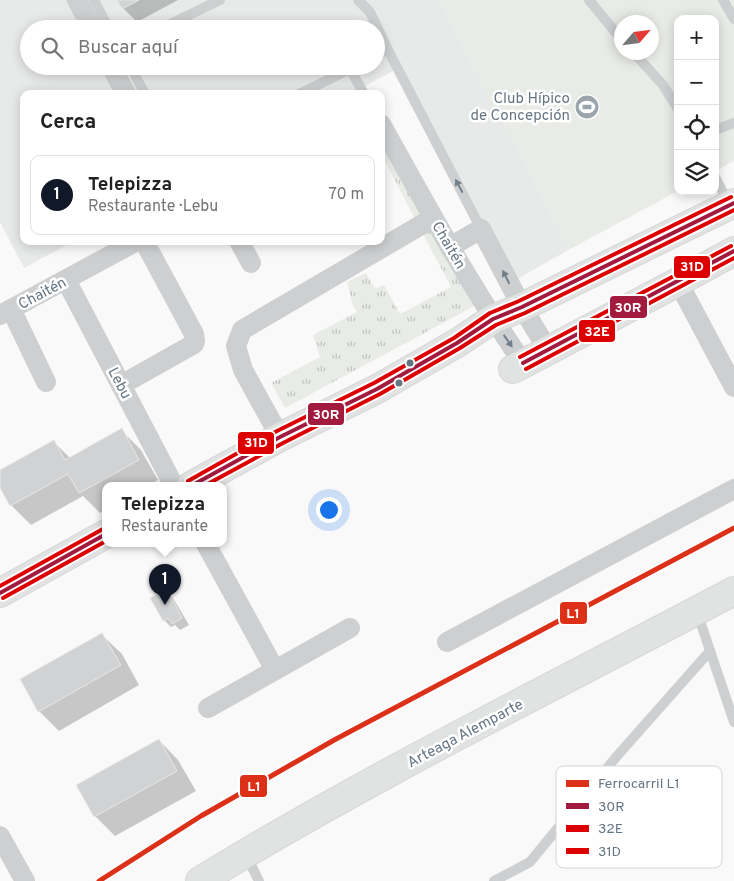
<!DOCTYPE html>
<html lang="es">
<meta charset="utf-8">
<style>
body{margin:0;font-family:Overpass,sans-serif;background:#f6f6f6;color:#222}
.controls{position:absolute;right:15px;top:15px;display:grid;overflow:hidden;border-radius:10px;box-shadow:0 2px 12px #0003}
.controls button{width:45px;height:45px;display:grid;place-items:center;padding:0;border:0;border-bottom:1px solid #e0e0e0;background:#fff;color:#222;font:25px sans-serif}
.compass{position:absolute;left:614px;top:15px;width:45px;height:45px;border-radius:50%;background:#fff;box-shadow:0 2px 12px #0003;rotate:62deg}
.you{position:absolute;left:328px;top:509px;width:18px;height:18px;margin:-12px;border:4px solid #fff;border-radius:50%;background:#1a73e8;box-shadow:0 0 0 8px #1a73e833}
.badge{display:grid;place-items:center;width:32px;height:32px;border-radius:50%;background:#111827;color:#fff;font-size:16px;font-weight:700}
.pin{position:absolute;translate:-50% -41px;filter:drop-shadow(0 1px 2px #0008)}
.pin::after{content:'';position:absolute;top:26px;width:18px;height:15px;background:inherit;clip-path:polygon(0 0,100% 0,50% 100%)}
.popup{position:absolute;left:102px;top:482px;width:125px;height:65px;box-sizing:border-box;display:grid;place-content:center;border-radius:10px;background:#fff;filter:drop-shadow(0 1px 4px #0005);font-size:16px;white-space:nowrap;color:#767676}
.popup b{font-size:19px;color:#222}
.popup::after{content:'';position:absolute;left:50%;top:100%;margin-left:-10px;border:10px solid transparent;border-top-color:#fff}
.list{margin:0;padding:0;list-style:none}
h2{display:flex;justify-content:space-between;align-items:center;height:65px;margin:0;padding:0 20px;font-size:21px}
h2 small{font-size:16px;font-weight:400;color:#767676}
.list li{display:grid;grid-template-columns:32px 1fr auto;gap:15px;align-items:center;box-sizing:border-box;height:80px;margin:0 10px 10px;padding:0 10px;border:1px solid #e0e0e0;border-radius:10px}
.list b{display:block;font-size:19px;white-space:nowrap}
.list p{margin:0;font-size:16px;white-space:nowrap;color:#767676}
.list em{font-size:16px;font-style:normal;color:#767676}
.icon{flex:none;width:28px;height:28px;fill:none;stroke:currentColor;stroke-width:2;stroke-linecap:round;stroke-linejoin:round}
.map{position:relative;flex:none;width:734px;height:881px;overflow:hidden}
.search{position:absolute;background:#fff;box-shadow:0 2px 12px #0003;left:20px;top:20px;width:365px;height:55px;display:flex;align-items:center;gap:12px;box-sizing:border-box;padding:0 18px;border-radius:28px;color:#767676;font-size:19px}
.panel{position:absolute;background:#fff;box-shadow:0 2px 12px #0003;left:20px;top:90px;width:365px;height:155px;border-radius:10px}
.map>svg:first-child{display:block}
.built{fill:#e8e9e9;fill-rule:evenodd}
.grass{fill:url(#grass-tufts)}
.garden{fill:#e8ebe6;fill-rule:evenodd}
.shadow{fill:#0003}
.building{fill:#d0d2d3;stroke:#e8e8e8}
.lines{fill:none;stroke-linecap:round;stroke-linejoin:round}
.secondary-casing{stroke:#d5d6d7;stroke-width:30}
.primary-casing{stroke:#d5d6d7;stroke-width:30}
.service{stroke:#cecfd0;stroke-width:10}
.minor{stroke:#cecfd0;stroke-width:20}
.secondary{stroke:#e1e2e2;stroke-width:28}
.primary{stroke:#e1e2e2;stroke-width:28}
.bus-1-casing{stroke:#fff;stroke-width:8}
.bus-2-casing{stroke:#fff;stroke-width:8}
.bus-3-casing{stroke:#fff;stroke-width:8}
.bus-1{stroke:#a31a3f;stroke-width:4}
.bus-2{stroke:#d00;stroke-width:4}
.bus-3{stroke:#d00;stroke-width:4}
.rail-1-casing{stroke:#fff;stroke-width:9}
.rail-1{stroke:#dd3018;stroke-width:5}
.oneway{fill:#707f8b}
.bus-dot{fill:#657683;stroke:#fff;stroke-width:2}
.labels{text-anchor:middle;stroke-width:5;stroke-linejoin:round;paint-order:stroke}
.poi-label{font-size:15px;fill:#657683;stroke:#fff;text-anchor:end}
.street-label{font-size:15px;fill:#657683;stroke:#fff}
.key{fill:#fff;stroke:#d1d6da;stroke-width:1}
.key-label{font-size:14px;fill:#657683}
.line-badge{stroke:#fff;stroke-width:2}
.badge-label{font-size:14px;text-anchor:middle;font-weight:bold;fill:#fff}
</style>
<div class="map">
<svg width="734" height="881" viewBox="0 0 734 881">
<defs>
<pattern id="grass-tufts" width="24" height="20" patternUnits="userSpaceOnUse" patternTransform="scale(1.25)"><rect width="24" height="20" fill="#e8ebe6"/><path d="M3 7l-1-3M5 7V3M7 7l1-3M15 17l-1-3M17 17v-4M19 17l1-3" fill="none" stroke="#c0c3c0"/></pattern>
</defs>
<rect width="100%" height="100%" fill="#f9f9f9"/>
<path class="built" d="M0 0H439L570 249 507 285 397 69 350 94H24V241H74L24 268 0 222ZM29 29H376V66H29Z"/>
<path class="grass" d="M392 140 480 303 285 408 271 383 320 357 313 335 357 312 353 306 347 282 366 273 375 289 384 285 400 314 451 287 381 154V146Z"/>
<path class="garden" d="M439 0H734V161L715 171V19H678V191L570 249ZM622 22H652V52H622Z"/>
<g class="shadow">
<path d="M119 0H178L137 22 123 8Z"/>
<path d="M121 430 141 450 158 480 147 486H106V509L100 513 83 496 31 525 11 505 0 485V472L54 442 70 458Z"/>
<path d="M166 591 173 598 189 625 180 630 175 625 171 627 164 620Z"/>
<path d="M102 635 122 654 139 685 59 731 39 711Z"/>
<path d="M159 740 178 760 196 791 115 836 95 816 78 785Z"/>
</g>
<g class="building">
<path d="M117 0H139L122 9Z"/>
<path d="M122 428 139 460 79 493 68 474 10 506 0 488V470L54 440 65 460Z"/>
<path d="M167 589 182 618 172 624 168 618 163 621 150 598Z"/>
<path d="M102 633 121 665 38 712 20 679Z"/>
<path d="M159 739 177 771 94 817 76 785Z"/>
</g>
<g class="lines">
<defs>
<path id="secondary" d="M200 881C373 775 555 686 734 591"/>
<g id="primary">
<path d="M513 369 678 282 734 251"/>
<path d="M191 486 280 437 377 389 457 343 493 319 522 307 734 203"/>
<path d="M0 593 106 534"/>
</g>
</defs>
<use href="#secondary" class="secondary-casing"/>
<use href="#primary" class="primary-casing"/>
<g class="service">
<path d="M94 0 109 29"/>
<path d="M358 0 370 12 388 50 481 229"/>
<path d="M589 0 622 40"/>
<path d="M723 0 734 19"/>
<path d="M160 29 220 0"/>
<path d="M633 52 663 85 678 109"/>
<path d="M376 55 388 50"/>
<path d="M130 66 145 94"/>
<path d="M299 94 350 69 364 94"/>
<path d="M715 130 734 123"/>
<path d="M715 177 729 204"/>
<path d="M697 612 734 722"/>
<path d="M246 855 259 881"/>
<path d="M494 881 530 862 617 756 710 651"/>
</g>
<g class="minor">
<path d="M77 0 92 29"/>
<path d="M111 66 126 94"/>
<path d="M381 124C426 205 470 286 523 363"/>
<path d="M239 241 251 263"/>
<path d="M450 247 481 229 522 307 548 350"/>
<path d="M66 280 174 486"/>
<path d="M678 282 734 387"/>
<path d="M11 309 46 382"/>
<path d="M0 315 137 241"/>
<path d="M121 385 194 344 195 341 194 334 144 241"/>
<path d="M280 437 243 370 236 346 242 330 433 218"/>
<path d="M206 544 275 670"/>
<path d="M447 642 734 489"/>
<path d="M208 708 350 628"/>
<path d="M0 836 25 881"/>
</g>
<use href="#secondary" class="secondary"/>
<use href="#primary" class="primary"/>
<defs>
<g id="bus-1">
<path d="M523 363 734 251"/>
<path d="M191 486 280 437 377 389 457 343 493 319 522 307 734 203"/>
<path d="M0 593 106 534"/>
</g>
<g id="bus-2">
<path d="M526 369 734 258"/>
<path d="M204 486 283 443 380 394 460 348 496 325 525 313 734 210"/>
<path d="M3 598 106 541"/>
</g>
<g id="bus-3">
<path d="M520 357 731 246"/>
<path d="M188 481 277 431 374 383 454 338 490 313 519 301 731 197"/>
<path d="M0 586 103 529"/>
</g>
</defs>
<use href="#bus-1" class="bus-1-casing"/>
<use href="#bus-2" class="bus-2-casing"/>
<use href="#bus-3" class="bus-3-casing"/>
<use href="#bus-1" class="bus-1"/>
<use href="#bus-2" class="bus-2"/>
<use href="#bus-3" class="bus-3"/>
<defs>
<path id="rail-1" d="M99 881 201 816 336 739 734 528"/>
</defs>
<use href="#rail-1" class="rail-1-casing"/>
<use href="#rail-1" class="rail-1"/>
</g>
<defs><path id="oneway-solid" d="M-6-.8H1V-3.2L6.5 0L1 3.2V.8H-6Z" transform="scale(1.25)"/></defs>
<g class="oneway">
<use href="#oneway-solid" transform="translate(459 186) rotate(-118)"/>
<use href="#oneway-solid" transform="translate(506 277) rotate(-117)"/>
<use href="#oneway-solid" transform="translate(508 341) rotate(55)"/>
</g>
<defs>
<symbol id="stadium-disc" viewBox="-11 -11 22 22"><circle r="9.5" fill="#99a4ac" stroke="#fff"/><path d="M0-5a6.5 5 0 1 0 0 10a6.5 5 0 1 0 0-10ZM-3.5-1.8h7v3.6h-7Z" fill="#fff"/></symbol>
</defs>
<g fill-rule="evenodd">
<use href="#stadium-disc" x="573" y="93" width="28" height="28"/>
</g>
<g class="bus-dot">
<circle cx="410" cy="363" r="4.5"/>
<circle cx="399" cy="383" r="4.5"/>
</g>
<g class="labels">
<g class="poi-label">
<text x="570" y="103">Club Hípico<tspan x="570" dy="17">de Concepción</tspan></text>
</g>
<g class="street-label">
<text transform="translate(449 245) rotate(60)" y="5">Chaitén</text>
<text transform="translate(42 293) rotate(-28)" y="5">Chaitén</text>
<text transform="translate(120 383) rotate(62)" y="5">Lebu</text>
<text transform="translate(465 733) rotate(-28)" y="5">Arteaga Alemparte</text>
</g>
</g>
<rect x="556" y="766" width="166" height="102" rx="8" class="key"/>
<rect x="566" y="780" width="23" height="7" fill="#dd3018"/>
<rect x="566" y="803" width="23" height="6" fill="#a31a3f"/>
<rect x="566" y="825" width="23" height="7" fill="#d00"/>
<rect x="566" y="848" width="23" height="6" fill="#d00"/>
<g class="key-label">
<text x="598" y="788">Ferrocarril L1</text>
<text x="598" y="811">30R</text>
<text x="598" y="833">32E</text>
<text x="598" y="856">31D</text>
</g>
<g class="line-badge">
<rect x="673" y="255" width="38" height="24" rx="5" fill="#d00"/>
<rect x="609" y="295" width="39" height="24" rx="5" fill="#a31a3f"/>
<rect x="578" y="319" width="38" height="24" rx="5" fill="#d00"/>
<rect x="307" y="402" width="38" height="24" rx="5" fill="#a31a3f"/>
<rect x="237" y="431" width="38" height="24" rx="5" fill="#d00"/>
<rect x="559" y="601" width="29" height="24" rx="5" fill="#dd3018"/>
<rect x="239" y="774" width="29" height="24" rx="5" fill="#dd3018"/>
</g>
<g class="badge-label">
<text x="692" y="271">31D</text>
<text x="628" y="312">30R</text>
<text x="597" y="336">32E</text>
<text x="326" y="419">30R</text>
<text x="256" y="447">31D</text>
<text x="573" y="618">L1</text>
<text x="254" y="791">L1</text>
</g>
</svg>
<div class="controls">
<button>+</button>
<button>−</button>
<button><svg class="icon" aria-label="locate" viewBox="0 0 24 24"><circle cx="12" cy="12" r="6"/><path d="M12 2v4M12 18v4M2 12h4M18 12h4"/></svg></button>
<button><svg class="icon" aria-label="layers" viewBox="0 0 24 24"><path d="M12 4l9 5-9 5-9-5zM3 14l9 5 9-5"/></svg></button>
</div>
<svg class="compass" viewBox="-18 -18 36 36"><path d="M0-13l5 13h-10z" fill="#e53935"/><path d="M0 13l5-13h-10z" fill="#767676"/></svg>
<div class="you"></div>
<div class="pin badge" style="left:165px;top:605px">1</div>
<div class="popup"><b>Telepizza</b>Restaurante</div>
<div class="search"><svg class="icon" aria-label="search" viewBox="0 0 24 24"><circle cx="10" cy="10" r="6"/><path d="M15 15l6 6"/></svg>Buscar aquí</div>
<section class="panel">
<h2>Cerca<small></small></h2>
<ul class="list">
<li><span class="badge">1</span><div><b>Telepizza</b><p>Restaurante · Lebu</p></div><em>70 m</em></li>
</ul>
</section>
</div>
